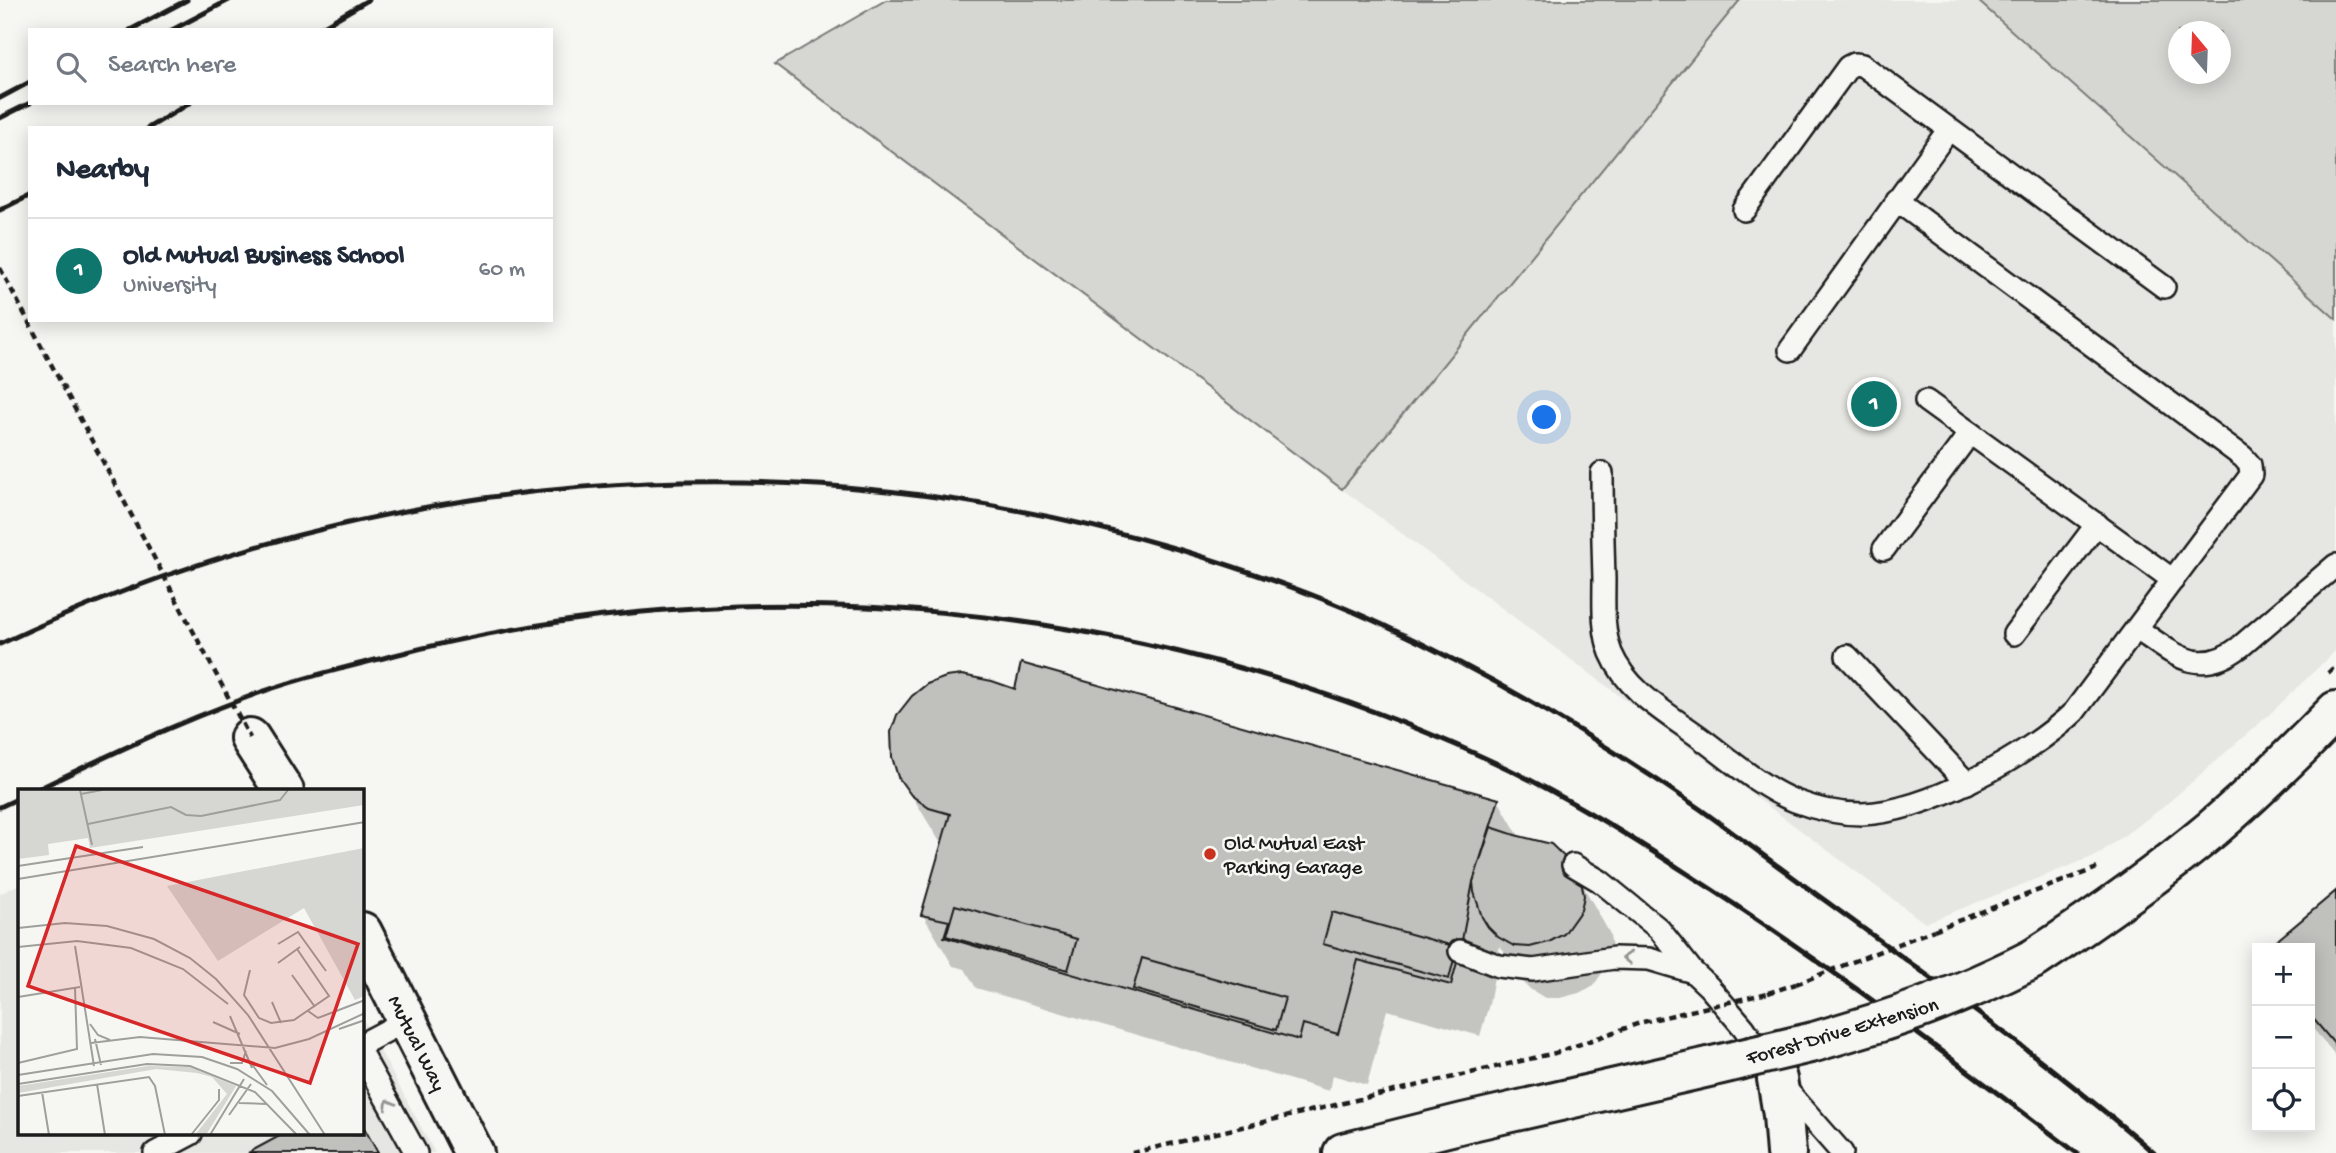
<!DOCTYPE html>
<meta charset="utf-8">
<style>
body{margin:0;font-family:"Gochi Hand",sans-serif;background:#f6f6f7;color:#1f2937}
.controls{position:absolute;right:21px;bottom:21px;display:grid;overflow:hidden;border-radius:0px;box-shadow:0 4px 18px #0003}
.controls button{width:63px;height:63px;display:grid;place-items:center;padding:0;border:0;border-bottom:2px solid #e0e1e3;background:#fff;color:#1f2937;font:35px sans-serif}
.compass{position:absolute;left:2168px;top:21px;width:63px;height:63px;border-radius:50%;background:#fff;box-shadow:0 4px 18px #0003;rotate:341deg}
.you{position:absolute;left:1545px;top:418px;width:24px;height:24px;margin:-18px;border:5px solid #fff;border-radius:50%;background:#1a73e8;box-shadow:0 0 0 10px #1a73e833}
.badge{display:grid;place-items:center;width:46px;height:46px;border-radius:50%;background:#0f766e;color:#fff;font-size:23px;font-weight:700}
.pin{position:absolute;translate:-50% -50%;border:4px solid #fff;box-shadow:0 2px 7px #0006}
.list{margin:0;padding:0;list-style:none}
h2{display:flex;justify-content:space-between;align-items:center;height:91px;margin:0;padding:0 28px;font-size:30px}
h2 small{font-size:23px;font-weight:400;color:#747a83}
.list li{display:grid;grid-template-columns:46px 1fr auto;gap:21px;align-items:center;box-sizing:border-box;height:105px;padding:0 28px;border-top:2px solid #e0e1e3}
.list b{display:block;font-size:26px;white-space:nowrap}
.list p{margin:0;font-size:23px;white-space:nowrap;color:#747a83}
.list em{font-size:23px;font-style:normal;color:#747a83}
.icon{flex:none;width:38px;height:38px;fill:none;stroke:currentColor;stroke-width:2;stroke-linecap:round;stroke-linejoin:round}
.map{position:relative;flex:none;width:2336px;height:1153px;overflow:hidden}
.search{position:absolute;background:#fff;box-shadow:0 4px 18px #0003;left:28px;top:28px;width:525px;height:77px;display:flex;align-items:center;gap:18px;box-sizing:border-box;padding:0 24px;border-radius:0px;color:#747a83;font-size:26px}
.panel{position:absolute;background:#fff;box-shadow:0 4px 18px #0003;left:28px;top:126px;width:525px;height:196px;border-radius:0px}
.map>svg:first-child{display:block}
.built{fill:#e6e6e2}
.green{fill:#d6d6d2;stroke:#797977;stroke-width:2;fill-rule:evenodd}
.shadow{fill:#0003}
.building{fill:#c0c0bd;stroke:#1c1c1c;stroke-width:2}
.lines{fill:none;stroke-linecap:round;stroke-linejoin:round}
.service-casing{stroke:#1c1c1c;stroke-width:26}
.minor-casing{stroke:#1c1c1c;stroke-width:44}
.tertiary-casing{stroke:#1c1c1c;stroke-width:44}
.primary-casing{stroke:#1c1c1c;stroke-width:44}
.path{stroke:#1c1c1c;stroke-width:4.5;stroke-dasharray:7 5;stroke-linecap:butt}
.service{stroke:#f6f6f2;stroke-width:21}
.minor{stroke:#f6f6f2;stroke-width:38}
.tertiary{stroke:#f6f6f2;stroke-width:38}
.primary{stroke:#f6f6f2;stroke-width:38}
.rail{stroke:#1c1c1c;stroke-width:5}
.tertiary-bridge-casing{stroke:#1c1c1c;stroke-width:44;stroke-linecap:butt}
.path-bridge{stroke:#1c1c1c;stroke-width:4.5;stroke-dasharray:7 5;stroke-linecap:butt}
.tertiary-bridge{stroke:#f6f6f2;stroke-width:38}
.oneway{stroke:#949492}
.poi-dot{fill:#c8321e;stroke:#f6f6f2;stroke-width:2.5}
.labels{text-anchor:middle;stroke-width:5;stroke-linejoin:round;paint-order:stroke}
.poi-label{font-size:21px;fill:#1c1c1c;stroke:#f6f6f2;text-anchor:start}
.street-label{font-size:21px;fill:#1c1c1c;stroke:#f6f6f2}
.inset-road{fill:none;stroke:#9f9f9c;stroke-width:2}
.view{fill:#d62828;fill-opacity:0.15;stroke:#d62828;stroke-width:3.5}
.inset-edge{fill:none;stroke:#1c1c1c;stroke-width:3.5}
</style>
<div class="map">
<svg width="2336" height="1153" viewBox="0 0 2336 1153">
<rect width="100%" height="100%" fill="#f6f6f2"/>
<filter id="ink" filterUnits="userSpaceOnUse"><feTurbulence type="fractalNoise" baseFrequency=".0143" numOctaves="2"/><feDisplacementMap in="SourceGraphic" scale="14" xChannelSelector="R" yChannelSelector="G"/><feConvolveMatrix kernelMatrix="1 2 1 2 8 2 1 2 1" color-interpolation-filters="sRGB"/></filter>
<g filter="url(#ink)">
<g class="built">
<path d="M1740 0H1977L2336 319V650L2272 712 2162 808 2097 855 1925 923 1342 489Z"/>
<path d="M19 884V1134H362V1017L435 1153H0V894Z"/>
</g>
<g class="green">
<path d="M886 0H1740L1342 489 775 64Z"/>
<path d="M1977 0H2336V319ZM2178 32H2220V74H2178Z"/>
</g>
<g class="shadow">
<path d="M1017 691 1498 800 1520 838 1572 866 1610 934 1612 949 1610 962 1593 986 1579 993 1560 998H1545L1530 989 1520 979 1500 945 1489 1004 1480 1036 1387 1010 1367 1085 1332 1075 1329 1091 976 988 965 969 953 966 923 915 943 847 900 776Z"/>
<path d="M2336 893V1056L2310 1025V948H2271Z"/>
</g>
<g class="building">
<path d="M1021 663 1499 799 1473 882 1460 951 1451 985 1358 960 1338 1034 1303 1024 1299 1040 944 937 949 921 921 915 950 814 929 808 911 795 898 777 892 757 891 732 897 715 912 696 927 684 946 677 962 675 992 681 1015 689Z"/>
<path d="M1491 827 1515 835 1551 844 1573 865 1581 880 1584 896 1581 910 1564 934 1549 942 1530 947 1514 946 1498 937 1488 927 1482 917 1474 892 1473 882Z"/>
<path d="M2336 891V1046L2310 1015V948H2268Z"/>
<path d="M955 905 1077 939 1068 970 946 936Z"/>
<path d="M1332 912 1457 947 1449 979 1323 944Z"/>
<path d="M1142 958 1285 998 1276 1030 1133 989Z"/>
<path d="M362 1124 378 1153H248L283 1134H362Z"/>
</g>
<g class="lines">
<defs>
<g id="service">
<path d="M1744 210 1848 67 1854 64 1862 65 2164 287"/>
<path d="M1790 350 1949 129"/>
<path d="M1926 401 2173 580"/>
<path d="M1602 473C1602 509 1603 544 1604 579 1604 603 1602 630 1611 653 1627 691 1665 712 1698 736 1728 758 1760 787 1795 801 1816 809 1840 814 1862 814 1927 812 2028 756 2074 712L2251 475 2250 465 2243 457 1896 200"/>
<path d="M1884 549 1970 433"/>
<path d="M2137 629C2173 653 2198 679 2240 647L2336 565"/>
<path d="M2014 634 2097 524"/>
<path d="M1847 656 1967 783"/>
<path d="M1573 865 1600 881 1659 929 1693 972 1709 987 1744 1028 1765 1060"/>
<path d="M1460 951 1499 966 1533 970 1614 958 1649 959 1693 972"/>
<path d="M362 1044 407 1020"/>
<path d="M362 1055 416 1153"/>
<path d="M1783 1086 1842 1153"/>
<path d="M155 1153 191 1134"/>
</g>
<g id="minor">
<path d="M250 738 284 791"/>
<path id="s1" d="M362 932 474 1153"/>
</g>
<g id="tertiary">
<path d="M2035 958C2096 918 2156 876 2212 829 2255 792 2296 752 2336 711"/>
<path d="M1814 1042 1880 1022"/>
<path d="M1343 1153 1463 1123 1713 1066"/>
</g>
<path id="primary" d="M1777 1079 1783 1115 1786 1153"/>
</defs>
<use href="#service" class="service-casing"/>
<use href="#minor" class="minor-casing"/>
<use href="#tertiary" class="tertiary-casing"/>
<use href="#primary" class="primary-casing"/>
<g class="path">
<path d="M2328 673 2336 665"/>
<path d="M1934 930 2097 868"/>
<path d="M1768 993 1796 984"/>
<path d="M1132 1153 1555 1053 1643 1022"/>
</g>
<use href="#service" class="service"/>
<use href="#minor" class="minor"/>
<use href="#tertiary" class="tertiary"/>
<use href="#primary" class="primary"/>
<g class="rail">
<path d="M130 30 187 0"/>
<path d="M172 30 229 0"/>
<path d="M317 30 368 0"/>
<path d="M0 98 30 82"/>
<path d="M0 118 30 103"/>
<path d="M148 128 190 103"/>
<path d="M0 210 30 195"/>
<path d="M0 644C372 468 786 433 1181 550 1249 571 1317 594 1381 624 1493 676 1599 739 1700 809 1745 841 1789 875 1834 907 1942 986 2052 1065 2154 1153"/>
<path d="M34 791C104 757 174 724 248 697 293 680 340 669 387 657 754 561 1141 601 1485 758 1556 790 1623 832 1688 874 1823 960 1949 1057 2077 1153"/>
<path d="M0 807 19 798"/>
</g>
<defs>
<g id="tertiary-bridge">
<path d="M1880 1022C1934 1005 1984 984 2035 958"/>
<path d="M1713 1066 1814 1042"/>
</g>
</defs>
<use href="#tertiary-bridge" class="tertiary-bridge-casing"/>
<g class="path-bridge">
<path d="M0 268 250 738"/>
<path d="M1796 984 1934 930"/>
<path d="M1643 1022 1768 993"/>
</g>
<use href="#tertiary-bridge" class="tertiary-bridge"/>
</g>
<defs><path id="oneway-chevron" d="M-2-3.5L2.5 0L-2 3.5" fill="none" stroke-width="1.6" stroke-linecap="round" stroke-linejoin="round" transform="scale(1.75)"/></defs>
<g class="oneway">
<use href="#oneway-chevron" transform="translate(1627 958) rotate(-178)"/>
<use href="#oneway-chevron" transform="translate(389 1104) rotate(-119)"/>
</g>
</g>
<circle class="poi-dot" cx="1210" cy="854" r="7"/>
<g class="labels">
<g class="poi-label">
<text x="1224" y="849">Old Mutual East<tspan x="1224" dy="24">Parking Garage</tspan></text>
</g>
<g class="street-label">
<text transform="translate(1842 1030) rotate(-16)" y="7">Forest Drive Extension</text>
<text dy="7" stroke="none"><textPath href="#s1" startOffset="124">Mutual Way</textPath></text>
</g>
</g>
<g transform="translate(18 789)">
<rect width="346" height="346" fill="#f6f6f2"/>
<path d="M0 1H346V16L72 59 70 49 30 55 31 66 0 70ZM346 59V207L337 211 286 119 200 172 149 97ZM130 277 172 278 218 297 188 346H177L209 305 194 288 179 284 138 280 0 304V297Z" fill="#d6d6d2"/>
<path class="inset-road" d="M62 1 74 56M63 5 84 1M70 35 153 18 168 26 183 27 262 11 270 1M0 77 125 58M0 90 347 33M0 139 47 134 89 137 136 150 172 169 198 190 230 226 307 346M260 155 280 143 308 182M57 157 76 277M0 158 59 152 113 159 165 180 210 215M260 174 282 158M232 181 226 206 241 229 253 234 276 231 311 207 279 160M274 186 297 218M0 208 62 198M254 213 263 234M290 222 300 229 347 211M212 227 234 279M195 233 222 245M72 235 80 246 92 251M321 240 347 231M77 250 83 276M73 254 122 248 257 259 291 250 347 224M0 274 59 260 57 199M212 274H224L228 262M233 274 249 296M0 286 135 265 184 268 219 280 254 302 292 346M0 295 129 275 172 277 237 303 279 346M79 295 87 346M24 303 31 346M0 307 131 288 137 297 147 346M221 314 249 315M211 326 233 295M173 346 201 311V300M192 346 226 290"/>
<path class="view" d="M58 57 340 155 292 294 10 197Z"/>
<rect width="346" height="346" class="inset-edge"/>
</g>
</svg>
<div class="controls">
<button>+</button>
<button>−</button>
<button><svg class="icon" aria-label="locate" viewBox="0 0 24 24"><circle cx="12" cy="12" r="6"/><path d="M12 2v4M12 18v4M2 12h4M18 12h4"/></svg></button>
</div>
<svg class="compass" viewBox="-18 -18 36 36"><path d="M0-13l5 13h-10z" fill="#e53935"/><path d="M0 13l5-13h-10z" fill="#747a83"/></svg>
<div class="you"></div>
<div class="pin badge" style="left:1874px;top:404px">1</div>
<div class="search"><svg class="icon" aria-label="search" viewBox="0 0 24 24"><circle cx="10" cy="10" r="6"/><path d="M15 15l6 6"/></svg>Search here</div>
<section class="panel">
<h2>Nearby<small></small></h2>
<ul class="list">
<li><span class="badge">1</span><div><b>Old Mutual Business School</b><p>University</p></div><em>60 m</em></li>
</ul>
</section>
</div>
